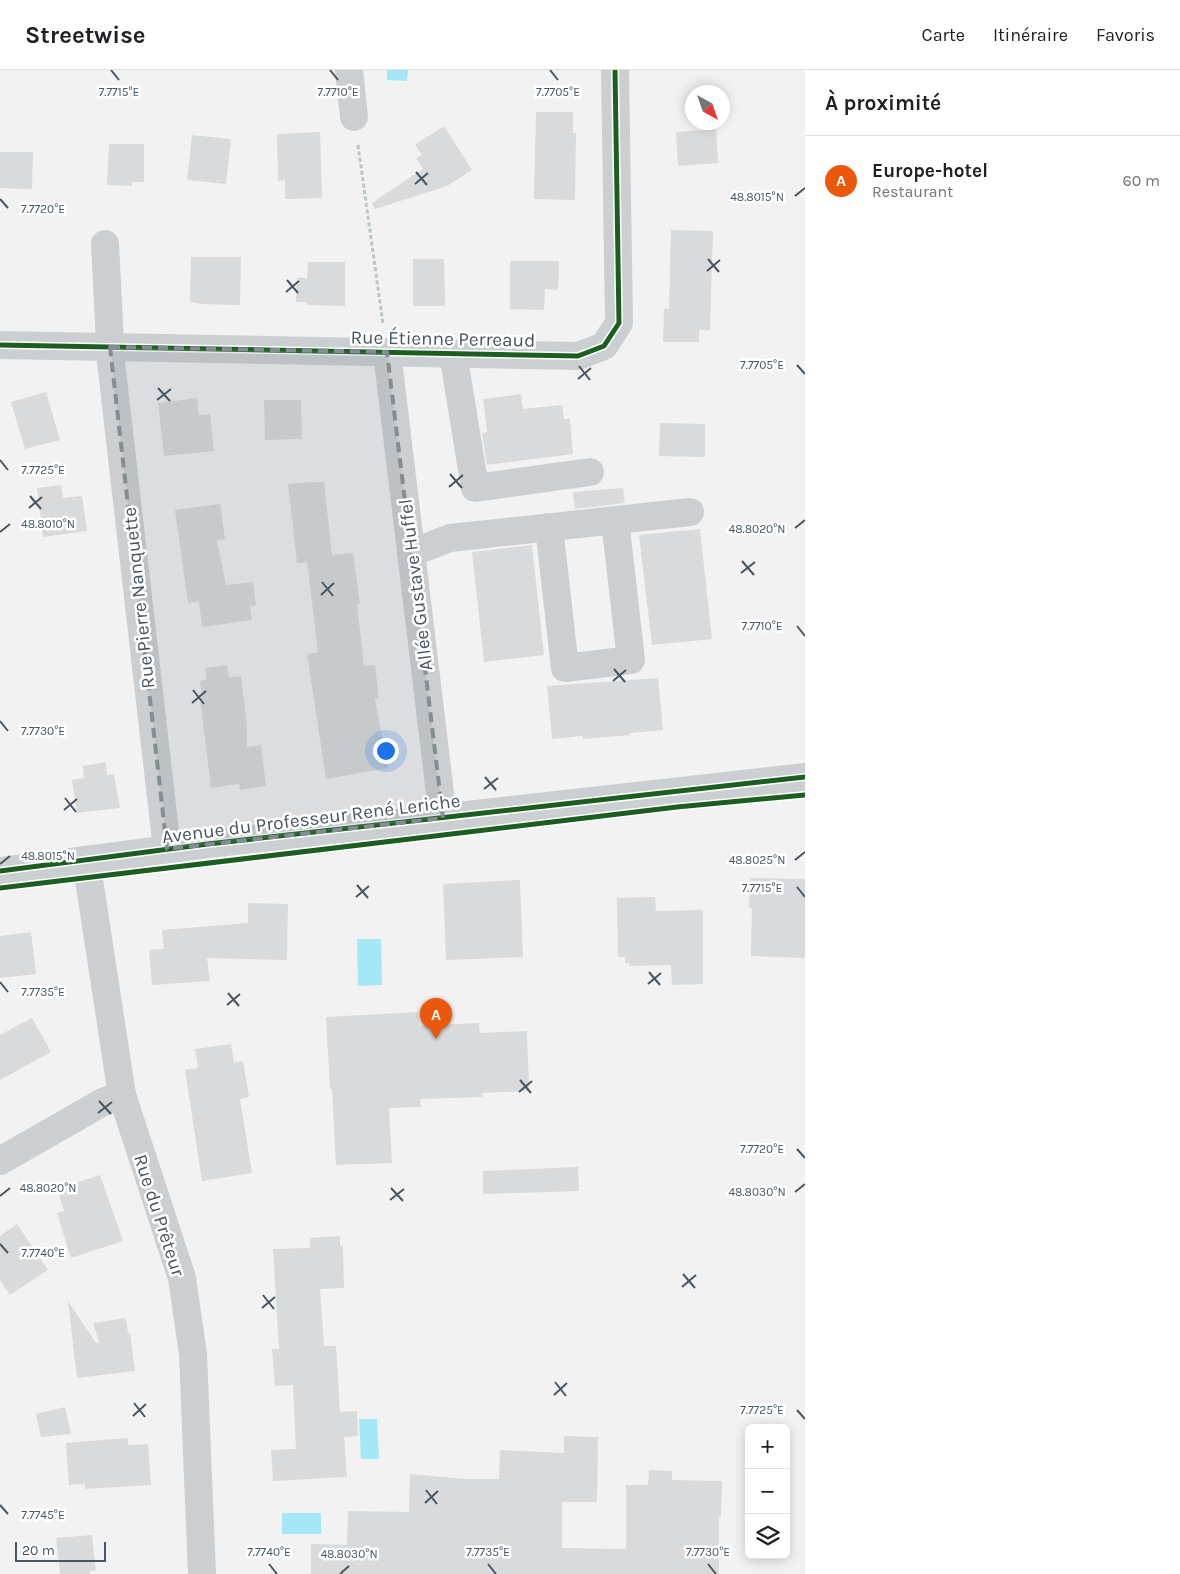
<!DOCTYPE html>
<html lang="fr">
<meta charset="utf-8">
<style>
body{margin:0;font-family:Karla,sans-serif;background:#f6f6f6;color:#202124}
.controls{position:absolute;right:15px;bottom:15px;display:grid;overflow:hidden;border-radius:8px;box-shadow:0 2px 12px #0003}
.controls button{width:45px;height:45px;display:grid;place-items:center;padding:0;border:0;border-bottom:1px solid #e0e0e0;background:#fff;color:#202124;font:25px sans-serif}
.compass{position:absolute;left:685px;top:15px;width:45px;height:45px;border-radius:50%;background:#fff;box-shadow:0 2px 12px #0003;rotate:140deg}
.scale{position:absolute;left:15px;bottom:12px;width:91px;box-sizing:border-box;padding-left:5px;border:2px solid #475662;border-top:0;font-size:14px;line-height:18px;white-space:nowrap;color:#475662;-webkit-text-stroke:4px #fff;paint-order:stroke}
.you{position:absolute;left:385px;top:680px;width:18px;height:18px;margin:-12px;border:4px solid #fff;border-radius:50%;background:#1a73e8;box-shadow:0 0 0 8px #1a73e833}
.badge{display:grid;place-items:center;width:32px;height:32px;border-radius:50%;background:#ea580c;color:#fff;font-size:16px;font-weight:700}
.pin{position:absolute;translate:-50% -41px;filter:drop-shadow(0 1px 2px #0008)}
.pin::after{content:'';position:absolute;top:26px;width:18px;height:15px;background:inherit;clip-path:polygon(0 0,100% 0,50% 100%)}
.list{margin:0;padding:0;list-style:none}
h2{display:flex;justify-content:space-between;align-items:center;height:65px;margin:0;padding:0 20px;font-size:21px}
h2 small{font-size:16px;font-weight:400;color:#757577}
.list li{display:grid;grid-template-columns:32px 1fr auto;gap:15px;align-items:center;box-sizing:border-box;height:90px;padding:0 20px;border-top:1px solid #e0e0e0}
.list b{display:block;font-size:19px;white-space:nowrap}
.list p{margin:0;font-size:16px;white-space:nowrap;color:#757577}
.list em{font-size:16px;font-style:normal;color:#757577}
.icon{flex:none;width:28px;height:28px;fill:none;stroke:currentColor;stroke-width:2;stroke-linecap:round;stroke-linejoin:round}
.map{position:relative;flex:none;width:805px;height:1504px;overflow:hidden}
header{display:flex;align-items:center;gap:30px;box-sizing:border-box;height:70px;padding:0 25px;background:#fff;border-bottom:1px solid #e0e0e0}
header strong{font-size:24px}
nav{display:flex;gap:28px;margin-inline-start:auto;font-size:18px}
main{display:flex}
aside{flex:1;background:#fff}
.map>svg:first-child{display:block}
.water{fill:#a6e7f5}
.building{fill:#d9dadb}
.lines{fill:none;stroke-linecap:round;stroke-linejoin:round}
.path{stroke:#b9c7c2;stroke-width:3;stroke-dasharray:4 2.5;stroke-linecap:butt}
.minor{stroke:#cbcfd2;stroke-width:28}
.cycleway-casing{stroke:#fff;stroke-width:8}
.cycleway{stroke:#1b5e20;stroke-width:5}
.marked{fill:#838d94;fill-opacity:0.2;stroke:#838d94;stroke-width:4;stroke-dasharray:10 6;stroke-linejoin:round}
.ticks{fill:none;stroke:#475662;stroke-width:2}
.labels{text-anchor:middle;stroke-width:5;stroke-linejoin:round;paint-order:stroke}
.street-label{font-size:19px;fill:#475662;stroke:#fff}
.ticks-label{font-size:12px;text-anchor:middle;fill:#475662;stroke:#fff;stroke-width:5;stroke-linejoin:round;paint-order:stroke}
</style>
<header>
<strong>Streetwise</strong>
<nav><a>Carte</a><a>Itinéraire</a><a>Favoris</a></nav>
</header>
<main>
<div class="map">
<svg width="805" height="1504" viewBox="0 0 805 1504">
<rect width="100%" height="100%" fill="#f3f2f2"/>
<g class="water">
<path d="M387 0H408L407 11 387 10Z"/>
<path d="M357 869H381L382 915 358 916Z"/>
<path d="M359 1349H377L379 1389H361Z"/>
<rect x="282" y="1443" width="39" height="21"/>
</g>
<g class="building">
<path d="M536 42H573V63H576L575 130 534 129Z"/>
<path d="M444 56 472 100 447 116 375 139 372 133 423 99 416 88 422 85 415 75Z"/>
<path d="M716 59 718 93 678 96 676 62Z"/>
<path d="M320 62 322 128 285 129V110L278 111 277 64Z"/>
<path d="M192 65 231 69 226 114 187 110Z"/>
<path d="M109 74H144V112H132V116L107 115Z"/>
<path d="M0 82H33L32 119 0 118Z"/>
<path d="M671 160 713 161 710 260H699V272H663L664 239H669Z"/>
<path d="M191 187H241L240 235 199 234V233L190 232Z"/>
<path d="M413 189H444L445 236H413Z"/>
<path d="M510 191H559L558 220 545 219 544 240 510 239Z"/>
<path d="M308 192H345V236L307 235V232H296L297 208H307Z"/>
<path d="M46 322 60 370 25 379 11 332Z"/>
<path d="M521 324 523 339 562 335 564 349H570L573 384 487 395 482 363 487 362 483 329Z"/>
<path d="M197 328 199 345 210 344 214 381 164 386 158 333Z"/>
<path d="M264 330H301L302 369 265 370Z"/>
<path d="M660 353 705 354V387L659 386Z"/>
<path d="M313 412H324L332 485 353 483 360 534H357L364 596 375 595 379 629H375L388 698 326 709 307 584 318 582 307 492 297 493 288 414Z"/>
<path d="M61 415 63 428 82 426 87 461 43 467 37 418Z"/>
<path d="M623 418 625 433 575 439 573 422Z"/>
<path d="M220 434 225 469 217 470 226 515 253 512 256 535 250 536 252 550 202 557 199 531 188 533 175 440Z"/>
<path d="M700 459 712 569 652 575 639 465Z"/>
<path d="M532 475 544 585 484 592 472 482Z"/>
<path d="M227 595 229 607 241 606 247 655V677L261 675 266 716 240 720 239 714 211 718 200 628H202L200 611 206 610 205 598Z"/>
<path d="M658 608 663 660 630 663V665L583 669 582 666 552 669 547 616Z"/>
<path d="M106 692 107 705 114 704 120 738 77 743 72 710 84 708 83 696Z"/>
<path d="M750 808 805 809V888L751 886 752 838H749Z"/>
<path d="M520 810 523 887 446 890 443 814Z"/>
<path d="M655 827 656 841 703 840V914L672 915 671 895 629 896 630 893H625V887H618L617 828Z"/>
<path d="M248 833 288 834 287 890 207 888 210 911 152 915 149 880 164 879 162 860 248 853Z"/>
<path d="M31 862 36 904 0 908V866Z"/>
<path d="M418 942 419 956 479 953 480 963 527 961 529 1021 482 1023 483 1027 420 1029 421 1037 389 1038 392 1093 336 1095 332 1019H330L326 947Z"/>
<path d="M32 948 51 982 0 1010V965Z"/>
<path d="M231 974 234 993 243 991 249 1027 240 1029 252 1103 202 1111 185 1000 198 998 195 979Z"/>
<path d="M578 1097 579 1121 483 1124V1101Z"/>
<path d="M100 1105 123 1171 71 1188 57 1143 64 1141 57 1119Z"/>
<path d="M17 1154 48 1200 10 1225 0 1210V1166Z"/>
<path d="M340 1166V1176H343L344 1218 320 1219 324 1276H336L340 1342 357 1341 358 1366 344 1367 347 1407 273 1411 271 1380 296 1379 293 1315 275 1316 272 1279H279L273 1179 310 1178V1168Z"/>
<path d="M68 1231 96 1273 99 1272 93 1253 126 1248 128 1263H130L135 1301 77 1308Z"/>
<path d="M65 1337 71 1364 41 1367 36 1344Z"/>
<path d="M564 1366 598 1367 597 1432H562V1478L626 1479V1415H648L649 1400 672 1401V1410L722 1411 721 1447H719V1504H311V1474L347 1475 348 1441 409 1442 410 1404 465 1409H499L500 1380 564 1383Z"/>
<path d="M128 1368V1375L148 1374 151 1415 85 1419V1414L69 1415 66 1373Z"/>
<path d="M92 1465 96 1501H90V1504H60L56 1468Z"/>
</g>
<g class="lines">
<path class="path" d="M358 75 383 254"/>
<g class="minor">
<path d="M349 0 354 47"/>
<path d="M105 174 111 292 167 779"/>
<path d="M0 275 578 286 604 276 619 253 615 0"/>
<path d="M387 282 443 748"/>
<path d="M453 283 475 418 590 402"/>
<path d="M549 457 565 598 631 590 615 450"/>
<path d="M411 483 450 468 690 442"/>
<path d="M86 790 122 1025 182 1208 193 1284 202 1504"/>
<path d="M0 801 208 774 805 707"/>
<path d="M0 1091 103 1032 122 1025"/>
</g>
<defs>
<g id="cycleway">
<path d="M0 275 578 286 604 276 619 253 615 0"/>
<path d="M0 801 208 774 805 707"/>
<path d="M0 818 677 737 805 725"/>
</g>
</defs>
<use href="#cycleway" class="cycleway-casing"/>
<use href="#cycleway" class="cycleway"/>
</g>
<path class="marked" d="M110 277 387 282 443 748 167 779Z"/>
<path class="ticks" d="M111 0 119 10M330 0 338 10M550 0 558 10M416 102 427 115M415 114 428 103M795 126 805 118M0 129 8 138M708 189 719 202M707 201 720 190M287 210 298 223M286 222 299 211M797 295 805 304M579 296 590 310M578 309 591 298M158 318 170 331M157 330 171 319M0 390 8 400M450 404 462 418M449 417 463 405M30 426 41 439M29 438 42 427M795 458 805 450M0 462 10 454M742 491 754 505M741 503 755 492M322 512 333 526M321 525 334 513M797 556 805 566M614 599 625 612M613 611 626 600M193 620 204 634M192 633 206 621M0 651 8 661M485 707 496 720M484 719 498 708M65 728 76 742M64 740 77 729M795 790 805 782M0 794 10 786M357 815 368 828M797 817 805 827M356 827 369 816M649 902 660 915M0 912 8 922M648 914 661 903M228 923 239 936M227 935 240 924M520 1010 531 1023M519 1022 532 1011M99 1031 111 1044M98 1043 112 1032M797 1079 805 1088M391 1118 403 1131M795 1122 805 1114M0 1126 10 1118M390 1130 404 1119M0 1174 8 1183M683 1204 695 1218M682 1217 696 1205M263 1225 274 1239M262 1238 275 1227M555 1312 566 1326M554 1325 567 1313M134 1333 145 1347M797 1340 805 1349M133 1346 146 1334M426 1420 437 1434M425 1433 438 1421M0 1435 8 1444M269 1494 277 1504M488 1494 496 1504M708 1494 716 1504M340 1504 349 1496"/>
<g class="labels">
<g class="street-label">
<text transform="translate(443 268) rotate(1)" y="7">Rue Étienne Perreaud</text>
<text transform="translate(415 515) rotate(-97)" y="7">Allée Gustave Huffel</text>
<text transform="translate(138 528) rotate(-96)" y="7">Rue Pierre Nanquette</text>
<text transform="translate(311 748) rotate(-7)" y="7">Avenue du Professeur René Leriche</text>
<text transform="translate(160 1145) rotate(72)" y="7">Rue du Prêteur</text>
</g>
</g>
<g class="ticks-label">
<text x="119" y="26">7.7715°E</text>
<text x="338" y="26">7.7710°E</text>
<text x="558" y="26">7.7705°E</text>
<text x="757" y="131">48.8015°N</text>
<text x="43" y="143">7.7720°E</text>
<text x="762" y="299">7.7705°E</text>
<text x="43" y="404">7.7725°E</text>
<text x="48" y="458">48.8010°N</text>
<text x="757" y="463">48.8020°N</text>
<text x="762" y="560">7.7710°E</text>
<text x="43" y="665">7.7730°E</text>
<text x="48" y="790">48.8015°N</text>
<text x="757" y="794">48.8025°N</text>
<text x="762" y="822">7.7715°E</text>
<text x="43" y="926">7.7735°E</text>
<text x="762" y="1083">7.7720°E</text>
<text x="48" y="1122">48.8020°N</text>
<text x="757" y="1126">48.8030°N</text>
<text x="43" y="1187">7.7740°E</text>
<text x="762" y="1344">7.7725°E</text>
<text x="43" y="1449">7.7745°E</text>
<text x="269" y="1486">7.7740°E</text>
<text x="488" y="1486">7.7735°E</text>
<text x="708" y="1486">7.7730°E</text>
<text x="349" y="1488">48.8030°N</text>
</g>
</svg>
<div class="controls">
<button>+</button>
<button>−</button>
<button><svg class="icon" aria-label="layers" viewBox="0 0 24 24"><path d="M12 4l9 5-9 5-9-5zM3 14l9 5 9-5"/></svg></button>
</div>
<svg class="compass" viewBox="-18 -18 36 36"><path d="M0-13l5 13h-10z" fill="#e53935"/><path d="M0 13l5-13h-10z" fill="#757577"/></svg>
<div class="scale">20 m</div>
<div class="you"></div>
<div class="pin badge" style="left:436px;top:969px">A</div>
</div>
<aside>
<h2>À proximité<small></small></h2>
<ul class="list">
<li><span class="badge">A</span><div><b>Europe-hotel</b><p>Restaurant</p></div><em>60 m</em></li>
</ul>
</aside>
</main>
